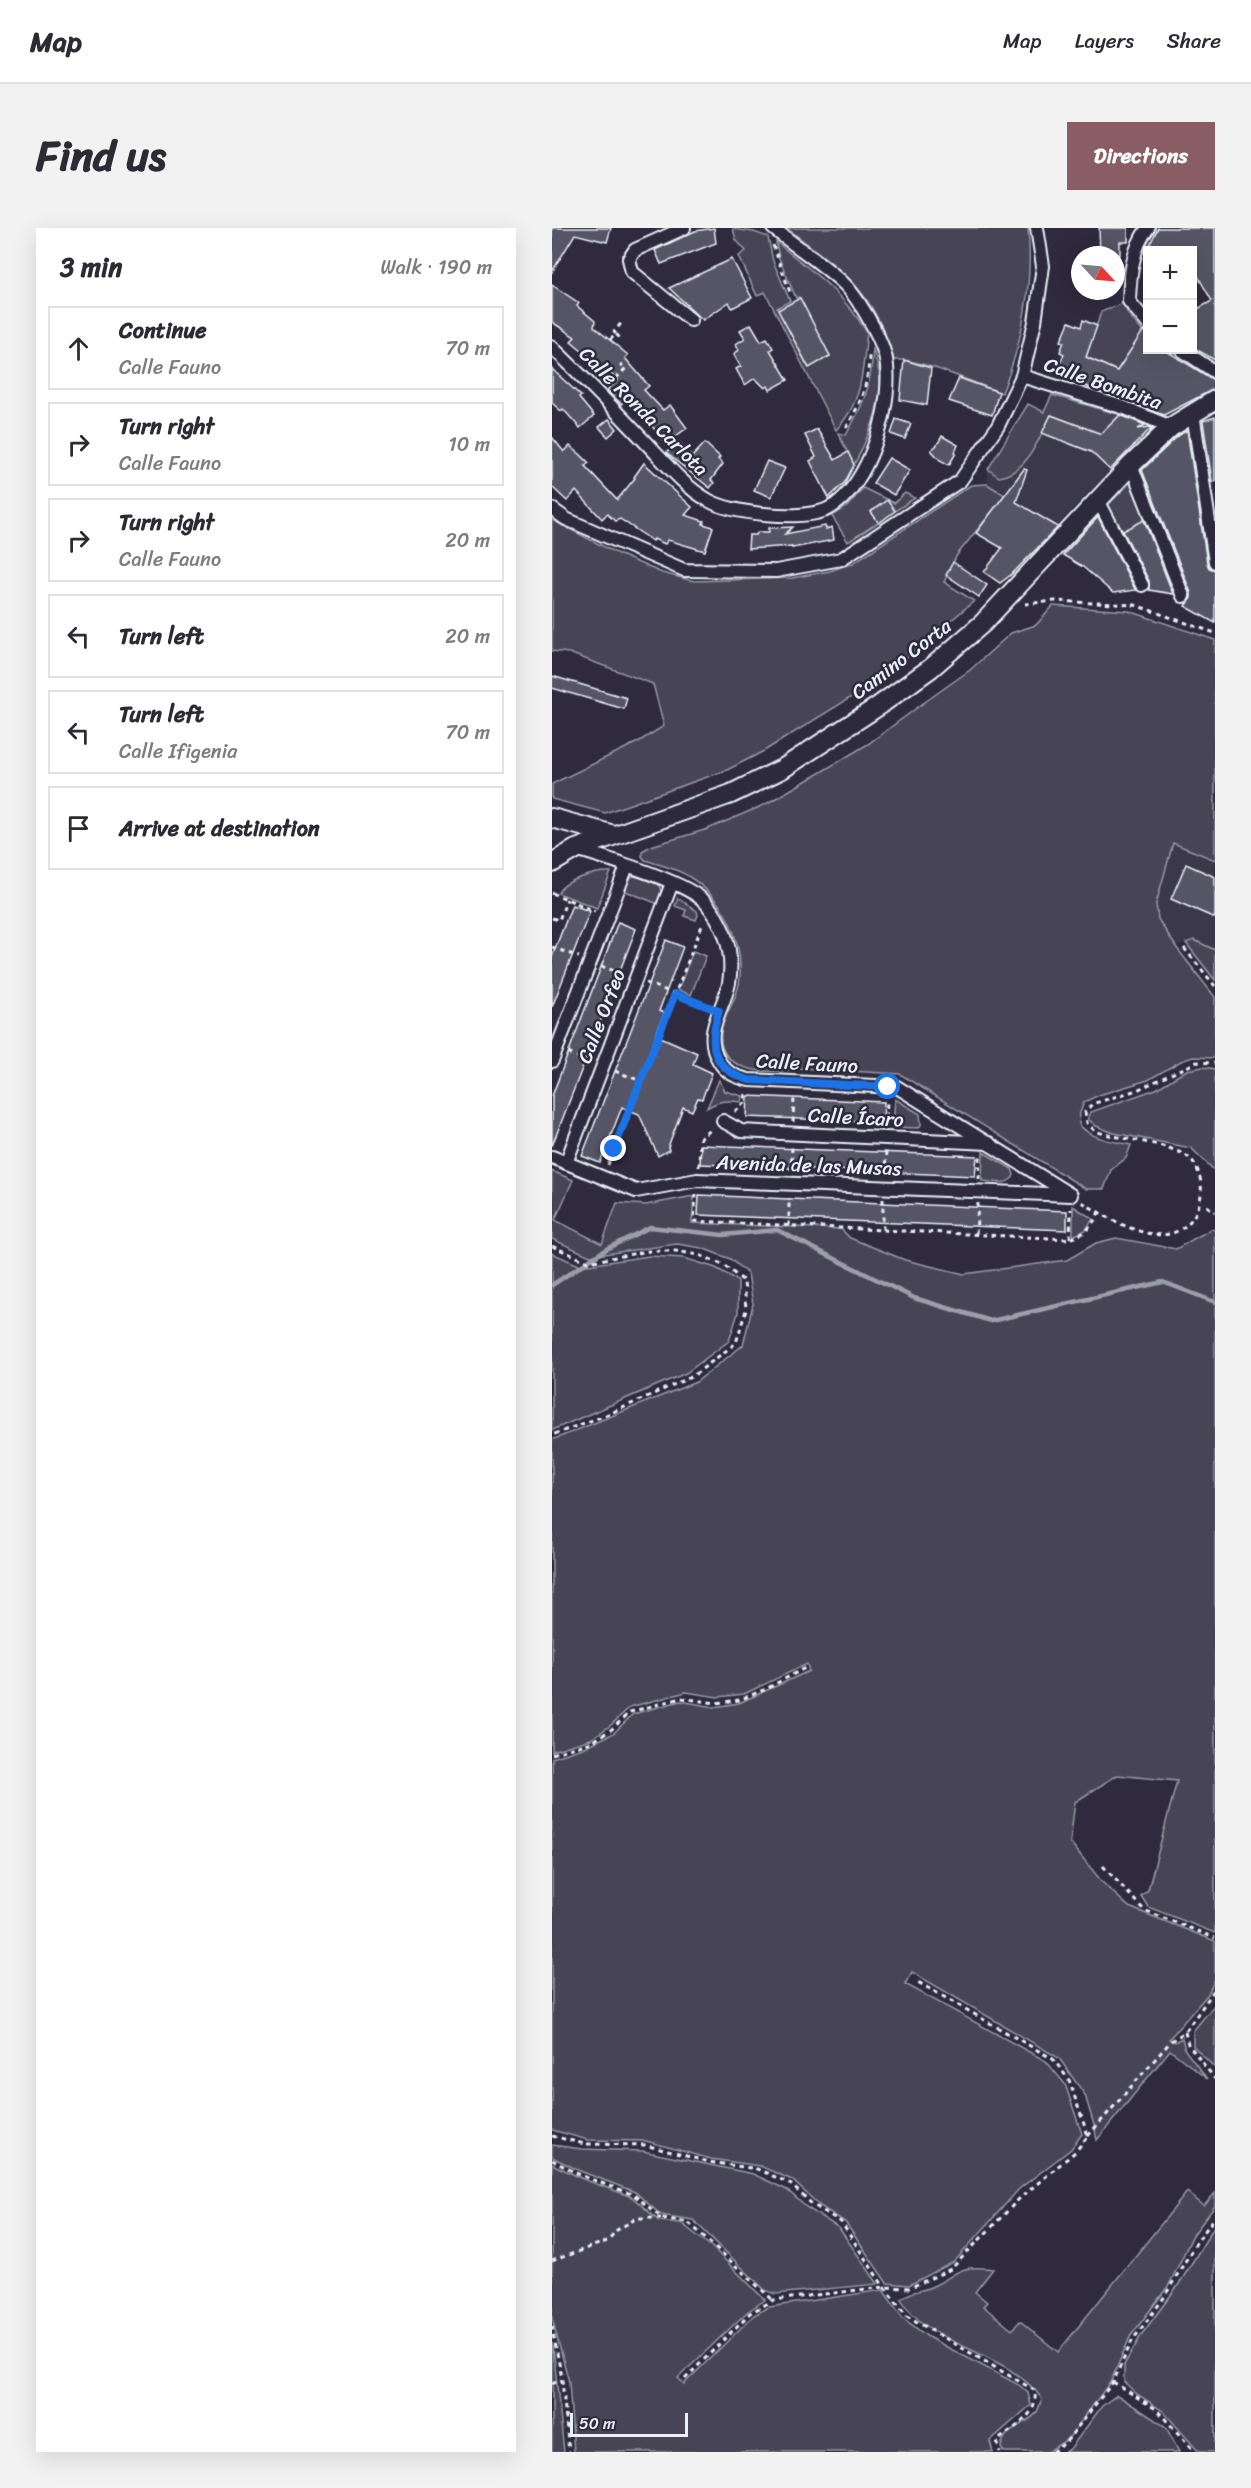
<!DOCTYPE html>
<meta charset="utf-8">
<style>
body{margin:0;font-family:Sriracha,sans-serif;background:#f2f2f3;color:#2b2b33}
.controls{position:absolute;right:18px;top:18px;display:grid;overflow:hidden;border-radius:0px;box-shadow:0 6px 24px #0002}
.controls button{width:54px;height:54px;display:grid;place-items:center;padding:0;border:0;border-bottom:2px solid #e1e1e2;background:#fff;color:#2b2b33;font:30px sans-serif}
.compass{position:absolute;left:519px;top:18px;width:54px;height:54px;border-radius:50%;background:#fff;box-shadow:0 6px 24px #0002;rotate:116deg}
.scale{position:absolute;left:18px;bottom:15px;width:118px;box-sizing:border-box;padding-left:6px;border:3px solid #e8f1f8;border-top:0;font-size:16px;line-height:21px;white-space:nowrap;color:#e8f1f8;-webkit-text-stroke:4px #2f2a3d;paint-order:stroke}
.stop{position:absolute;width:18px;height:18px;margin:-14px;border:4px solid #1a73e8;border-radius:50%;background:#fff}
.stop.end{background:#1a73e8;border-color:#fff;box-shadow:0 2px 6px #0008}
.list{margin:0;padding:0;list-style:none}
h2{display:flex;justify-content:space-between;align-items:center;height:78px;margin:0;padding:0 24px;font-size:26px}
h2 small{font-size:20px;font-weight:400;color:#7c7c81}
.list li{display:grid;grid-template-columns:39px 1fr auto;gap:18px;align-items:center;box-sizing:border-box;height:84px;margin:0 12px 12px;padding:0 12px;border:2px solid #e1e1e2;border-radius:0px}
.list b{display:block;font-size:22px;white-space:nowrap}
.list p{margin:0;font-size:20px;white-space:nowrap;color:#7c7c81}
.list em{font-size:20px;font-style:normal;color:#7c7c81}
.icon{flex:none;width:33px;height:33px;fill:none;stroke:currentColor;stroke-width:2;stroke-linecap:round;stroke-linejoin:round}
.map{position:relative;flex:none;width:663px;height:2224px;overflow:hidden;border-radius:0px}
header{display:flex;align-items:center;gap:36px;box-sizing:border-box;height:84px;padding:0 30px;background:#fff;border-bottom:2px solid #e1e1e2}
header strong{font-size:28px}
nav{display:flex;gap:33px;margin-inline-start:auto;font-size:21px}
.intro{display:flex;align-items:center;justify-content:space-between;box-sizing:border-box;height:144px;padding:0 36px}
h1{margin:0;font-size:42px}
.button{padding:15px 27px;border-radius:0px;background:#8a5d65;color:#fff;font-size:21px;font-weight:700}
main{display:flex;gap:36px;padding:0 36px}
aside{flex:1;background:#fff;border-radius:0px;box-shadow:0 6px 24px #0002}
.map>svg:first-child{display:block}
.built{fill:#3b3749}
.green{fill:#464455;stroke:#979aa6;stroke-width:1.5}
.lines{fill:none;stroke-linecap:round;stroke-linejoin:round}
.stream{stroke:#9c9fab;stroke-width:4.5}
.building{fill:#575565;stroke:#e8f1f8;stroke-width:1.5}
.street-casing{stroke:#e8f1f8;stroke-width:16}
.secondary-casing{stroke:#e8f1f8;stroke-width:22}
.path{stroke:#e8f1f8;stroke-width:3;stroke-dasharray:4.5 4.5;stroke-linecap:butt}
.street{stroke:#2f2a3d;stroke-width:12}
.secondary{stroke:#2f2a3d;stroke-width:18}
.route{stroke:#1a73e8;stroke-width:8}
.labels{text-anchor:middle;stroke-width:5;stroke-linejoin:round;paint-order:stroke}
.street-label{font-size:20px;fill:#e8f1f8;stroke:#2f2a3d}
</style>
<header>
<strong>Map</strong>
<nav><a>Map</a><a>Layers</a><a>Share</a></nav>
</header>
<div class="intro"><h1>Find us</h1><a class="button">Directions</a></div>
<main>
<aside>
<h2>3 min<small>Walk · 190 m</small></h2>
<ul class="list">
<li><svg class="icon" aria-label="ahead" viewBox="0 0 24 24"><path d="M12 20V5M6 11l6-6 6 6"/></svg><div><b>Continue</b><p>Calle Fauno</p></div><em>70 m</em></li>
<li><svg class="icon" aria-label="right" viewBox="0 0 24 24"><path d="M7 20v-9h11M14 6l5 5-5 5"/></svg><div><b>Turn right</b><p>Calle Fauno</p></div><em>10 m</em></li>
<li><svg class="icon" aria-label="right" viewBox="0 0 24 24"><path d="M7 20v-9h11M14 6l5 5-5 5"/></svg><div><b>Turn right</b><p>Calle Fauno</p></div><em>20 m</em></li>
<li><svg class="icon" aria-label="left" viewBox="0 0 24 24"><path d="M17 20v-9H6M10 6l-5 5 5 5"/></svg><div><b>Turn left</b></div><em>20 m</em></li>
<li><svg class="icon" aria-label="left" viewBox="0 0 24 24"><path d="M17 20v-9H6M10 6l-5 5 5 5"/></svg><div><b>Turn left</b><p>Calle Ifigenia</p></div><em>70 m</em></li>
<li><svg class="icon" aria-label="arrive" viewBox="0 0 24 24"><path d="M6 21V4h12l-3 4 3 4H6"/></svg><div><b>Arrive at destination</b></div></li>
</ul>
</aside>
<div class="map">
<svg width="663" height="2224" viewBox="0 0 663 2224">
<rect width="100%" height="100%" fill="#2f2a3d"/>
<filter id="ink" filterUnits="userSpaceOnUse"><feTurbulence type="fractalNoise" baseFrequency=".0167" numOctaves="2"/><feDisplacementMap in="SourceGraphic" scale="12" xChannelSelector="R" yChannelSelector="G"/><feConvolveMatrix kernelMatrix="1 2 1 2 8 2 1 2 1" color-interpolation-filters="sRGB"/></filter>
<g filter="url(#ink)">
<g class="built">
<path d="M476 176 492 184 557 200 572 184 603 198 604 202 585 220 580 219 505 298 435 256 436 241Z"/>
<path d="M621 615 663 632V722L642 712 624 719 606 691 604 676Z"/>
</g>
<g class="green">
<path d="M235 0H476C481 55 471 114 450 165 427 157 364 129 342 132 322 62 290 43 235 0Z"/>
<path d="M181 1 202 4 216 9 221 33 238 73 225 80 256 139 278 128 247 69 244 70 227 30 224 14C259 42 293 66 315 105 310 142 312 173 284 202L213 64 205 68 187 28 194 23 184 12Z"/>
<path d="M571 75 576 86 591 104 565 143 534 129 549 84Z"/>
<path d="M321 120C323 130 328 142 328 152 329 181 315 212 302 237L286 205 294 207C313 174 319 158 321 120Z"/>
<path d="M500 167 569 187 550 206 499 187C487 210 476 244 447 249L436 241 476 176 492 184Z"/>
<path d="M581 252 597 290 569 305 555 278Z"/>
<path d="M435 256 453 267 405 327 392 354 422 373 358 427 311 462 212 523 175 542 53 585 0 571V556L86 514 112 498 101 456 17 425 0 423V292L66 326 110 345 142 353 240 350 278 343 301 335 419 257Z"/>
<path d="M311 260 342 275 353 265 363 270 343 283 335 272 319 283 327 294 296 314 280 288 295 279Z"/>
<path d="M501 378 577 383 663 412V632L621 615 604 676 606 691 624 719 663 769V830L641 829 629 833 596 852 547 867 532 874 528 885 527 896C538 911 561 913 579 917L574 930 559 942 552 961H534L348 846 247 840C220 847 165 846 169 805 171 787 187 770 188 749 191 709 170 669 136 648 124 640 107 637 93 632L90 628V623L99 618 156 601 212 577 264 547 316 516 370 476 418 442 459 405 484 397Z"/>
<path d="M59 644 45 680 6 665C11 652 46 643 59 644Z"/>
<path d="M81 648C98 651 118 655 104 675L71 662 74 652Z"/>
<path d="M126 670 145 683 146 687 144 692 132 688 134 682 123 678Z"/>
<path d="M642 712 663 722V752L634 715Z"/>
<path d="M141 723 154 728 139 767 126 762Z"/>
<path d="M651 839 663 841V943L639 920 562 905 544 898 536 891 539 884 604 861 635 842Z"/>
<path d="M167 852 173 863 191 868 190 874C176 872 167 872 155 880Z"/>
<path d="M343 871 368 886 369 897 366 900 341 899Z"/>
<path d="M431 924 460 941 462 947C457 959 441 953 430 953Z"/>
<path d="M0 943 21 952 3 992 50 1016 65 975 94 977 142 968 140 995 289 1001 298 1010 353 1032 412 1046 515 1032 544 1015 564 1010 624 1021 659 1001 663 1002V1705L596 1679 589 1668 596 1662 625 1553 565 1547 523 1574 518 1614 550 1654 577 1679 663 1713V1751L656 1766 617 1811 623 1814 630 1810 633 1822 655 1851 618 1822 545 1912 542 1897 533 1867 507 1830 360 1744 353 1756 494 1833 513 1856 530 1906 519 1921 467 1961 402 2034 357 2057 335 2055 293 1994 268 1978 240 1952 208 1938 159 1931 94 1913 36 1912 0 1902V1530L31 1520 62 1505 81 1486 128 1473 162 1479 187 1475 257 1443 255 1436 192 1466 166 1469 134 1464 78 1479 59 1497 39 1511 0 1523V1212L144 1154 191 1117 201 1076 196 1046 178 1031 150 1020 125 1016 38 1028 0 1011Z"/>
<path d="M521 978 541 991 534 1002 521 1008Z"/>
<path d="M0 1025 29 1038 97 1028 132 1030 164 1040 186 1053V1085L177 1113 134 1145 0 1202Z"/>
<path d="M663 1776V1840L641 1818V1803Z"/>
<path d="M0 1917 30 1921 91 1923 201 1946 235 1962 254 1979 287 2000 326 2056 223 2066 213 2062 141 1992 109 1987 83 1964 28 1943 0 1929Z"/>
<path d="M0 1936 31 1951 80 1969 107 1993 129 1995 161 2020 213 2072 195 2084 126 2150 132 2156 202 2087 217 2079 331 2062 351 2090 376 2109 467 2157 476 2165 479 2177 438 2213 441 2224H22L17 2154 0 2090Z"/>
<path d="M635 1964 652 1978 663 1965V1978L641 2007 617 2057 578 2109 559 2153 516 2211 495 2224H452L449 2220C452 2197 476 2198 485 2184 487 2180 488 2175 490 2171 456 2122 377 2120 349 2071 359 2062 368 2064 379 2059 408 2046 404 2036 441 2041L423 2064 435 2074 431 2078 460 2102 468 2093 506 2124Z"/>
<path d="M663 1997V2224H647L611 2183 585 2166 572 2154V2137L590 2106 627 2056Z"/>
<path d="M0 2113 1 2118 12 2224H0Z"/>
<path d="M565 2167 614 2199 627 2224H512L518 2221 550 2178Z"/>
</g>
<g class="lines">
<path class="stream" d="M0 1057 56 1020 98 999 171 1007 225 1002 362 1070 439 1093 611 1054 663 1074"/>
</g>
<g class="building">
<path d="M0 0H59L55 14 23 6 0 44Z"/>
<path d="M162 0 164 15 109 36 103 22 143 3Z"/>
<path d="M547 0H576V14H568V27H548Z"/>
<path d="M606 0H663V132L640 119V84L660 73 640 38V22H595Z"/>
<path d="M180 31 200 70 180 80 177 74 151 92 117 60Z"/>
<path d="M0 57 27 75 25 78 43 93 42 99 76 127 73 130 97 158 92 162 111 182 118 177 135 200 114 215 81 175 79 177 74 172 69 176 55 162 66 152 19 113 23 109 0 94Z"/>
<path d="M248 70 278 128 257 140 226 82Z"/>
<path d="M531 92 545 98 534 129 565 143 591 103 596 104V122H613L662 152V161L612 187 545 163 507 145 508 141 506 140 512 126 508 124 512 114 509 113 517 94 529 99Z"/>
<path d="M199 96 209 113 215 110 221 120 218 122 236 152 218 162 216 158 213 160 203 150 193 157 184 141 189 138 182 126 187 122 184 116 193 110 188 102Z"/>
<path d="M352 132 379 140 375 177 348 172Z"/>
<path d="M0 141 29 168 27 170 42 188 28 200 11 181 9 183 0 175Z"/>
<path d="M407 150 447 164 440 187 397 173Z"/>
<path d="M499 187 549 206 568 187 593 197 586 201 597 199 601 201 598 204 599 200 558 242 539 224 490 205Z"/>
<path d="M663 189V253L660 254 651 193Z"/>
<path d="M57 191 65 201 56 209 47 199Z"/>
<path d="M344 191 359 196 353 211 339 206Z"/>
<path d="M265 201 283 232 296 224 302 237 293 254 277 270 258 233 264 229 253 207Z"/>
<path d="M635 202 655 335 657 340 663 342V395L633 378 639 370V365L590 242 625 209Z"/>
<path d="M390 208 406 217 403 224 404 225 397 237 388 232 379 222 385 217Z"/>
<path d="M0 209 12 224 18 218 28 226 37 235 33 238 65 272 83 250 82 249 92 235 140 279 133 287 152 293 151 296 161 299 153 323 116 312 113 316 102 311 101 313 68 291 63 293 55 286 50 291 24 263 15 273 0 259Z"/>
<path d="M127 214 140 229 153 215 168 229 166 231 171 236 159 252 162 255 158 260 114 225Z"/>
<path d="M337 230 358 242 342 267 321 255Z"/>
<path d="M215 233 233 240 219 269 202 262Z"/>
<path d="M472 241 475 242 464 274 506 299 460 346 448 355 432 344 450 320 424 305Z"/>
<path d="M335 272 343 283 327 295 319 284Z"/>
<path d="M546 289 583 361 584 362 561 365 531 339 511 327Z"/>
<path d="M592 292 621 366 597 362V353L571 303Z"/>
<path d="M273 298 274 301 280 299 282 312 240 320V318L196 321 197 307H204L206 304H217V300L241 299 233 306Z"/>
<path d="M401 334 435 357 427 369 394 347Z"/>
<path d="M0 448 75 470 72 481 0 460Z"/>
<path d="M634 636 663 649V690L619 671Z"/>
<path d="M20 677 38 683 0 779V729Z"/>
<path d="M66 694 84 701 0 918V868Z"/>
<path d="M114 712 131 719 107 783 113 785 104 807 145 825 141 836 160 845 150 871 146 870 140 883 131 879 116 919 117 922 106 928 87 886 70 879 48 935 30 928Z"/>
<path d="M196 868 332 874 331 894 195 889Z"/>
<path d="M149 917 425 928 423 948 148 936Z"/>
<path d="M147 967 515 983V1002L146 987Z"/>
</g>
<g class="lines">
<defs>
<g id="street">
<path d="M132 0 83 22 77 31 80 44 139 92"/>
<path d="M596 96 577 73C578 48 580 20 596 0"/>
<path d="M0 119C33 151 65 184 96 217 114 236 133 259 156 272 179 286 251 293 276 281 318 260 344 169 333 127 328 107 304 66 289 53 268 34 243 18 221 0"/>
<path d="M630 122 663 144"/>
<path d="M470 148 573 180 619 199"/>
<path d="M641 185 663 334"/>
<path d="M579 237 631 368"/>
<path d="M546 272 590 357"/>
<path d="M0 281 14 291 132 342 224 343 289 331 408 253 446 198 470 148 483 94 491 38 485 0"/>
<path d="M24 621C53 630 136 654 154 675 174 699 182 725 177 755 171 784 150 804 167 833 174 845 184 849 197 852L345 859 519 967"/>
<path d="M0 833 75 638"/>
<path d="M171 893 189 903 437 915"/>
<path d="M0 929 84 963 145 952 518 967"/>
<path d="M14 935 120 655"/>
</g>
<g id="secondary">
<path d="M0 590 62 607"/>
<path d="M0 635 24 621 179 566 230 541 325 479 379 440 431 395 579 237 619 199 663 172"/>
</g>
</defs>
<use href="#street" class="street-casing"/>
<use href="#secondary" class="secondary-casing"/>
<g class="path">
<path d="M221 17 239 67"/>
<path d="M64 106 62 104 71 93"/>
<path d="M58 112 64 106 69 111"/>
<path d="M58 157 74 140 68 136"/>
<path d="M294 200C309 175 317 155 317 126"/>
<path d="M473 376 502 373 583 377 663 405"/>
<path d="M0 665 43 683"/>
<path d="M0 690 7 692 15 671"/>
<path d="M0 719 27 729"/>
<path d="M632 720 663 758"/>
<path d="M49 738 71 746"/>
<path d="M94 755 155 778"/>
<path d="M16 825 37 834"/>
<path d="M63 843 89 853"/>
<path d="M183 884 193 875 194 865"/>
<path d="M241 894 242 868"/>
<path d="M334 898 335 872"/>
<path d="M56 937 151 695"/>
<path d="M147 939 148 911 161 900"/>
<path d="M239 942 240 919"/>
<path d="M333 946 334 923"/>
<path d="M427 951 428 927"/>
<path d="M144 966 142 993 518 1011C534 1006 540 998 547 984"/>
<path d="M530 974C551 987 575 1002 600 1006 643 1014 663 961 639 931 615 913 572 913 543 903L535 895 533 884 540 876 585 862 645 834 663 835"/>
<path d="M655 978 663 984"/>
<path d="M237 998V970"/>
<path d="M331 1002V971"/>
<path d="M424 1006 426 975"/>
<path d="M518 1010 519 981"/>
<path d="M0 1018 36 1034 97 1023H124L147 1027 170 1036 192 1053 194 1082 184 1115 141 1148 57 1186 0 1207"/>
<path d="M0 1526 40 1514 60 1501 78 1484 129 1470 164 1475 187 1472 214 1461 253 1440"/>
<path d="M551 1638 592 1682 663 1710"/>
<path d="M633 1804 636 1816 663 1851"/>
<path d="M0 1908 33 1916 93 1917 157 1934 205 1941 237 1955 260 1976 289 1994 332 2059 355 2088 482 2162C489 2186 462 2199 445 2213L448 2224"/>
<path d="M536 1908 619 1813 633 1804 663 1761"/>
<path d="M0 1932 28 1947 82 1967 110 1990 136 1994 221 2072"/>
<path d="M0 2033 55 2013 65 2002 85 1990H109"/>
<path d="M0 2098 10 2151 17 2224"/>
<path d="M133 2151 198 2085 222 2072 332 2059 357 2060 399 2041 467 1971 523 1924 536 1908 517 1852 501 1831 364 1753"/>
<path d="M561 2154 604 2181 643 2224"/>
<path d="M0 2156 9 2152"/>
<path d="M500 2224 513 2215 561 2154 580 2113 611 2071 644 2015 663 1989"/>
</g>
<use href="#street" class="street"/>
<use href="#secondary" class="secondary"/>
</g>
</g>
<g class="lines" filter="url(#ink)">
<path class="route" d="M62 921 123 766 167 783C156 816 159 841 197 852L336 859"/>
</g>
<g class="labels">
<g class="street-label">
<text transform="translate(551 155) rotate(19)" y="7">Calle Bombita</text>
<text transform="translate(92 183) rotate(45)" y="7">Calle Ronda Carlota</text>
<text transform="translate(349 431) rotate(-37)" y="7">Camino Corta</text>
<text transform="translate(49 788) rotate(-69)" y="7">Calle Orfeo</text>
<text transform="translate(255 835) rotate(3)" y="7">Calle Fauno</text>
<text transform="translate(304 889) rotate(3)" y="7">Calle Ícaro</text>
<text transform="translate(257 937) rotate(2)" y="7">Avenida de las Musas</text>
</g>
</g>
</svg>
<div class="controls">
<button>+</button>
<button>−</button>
</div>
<svg class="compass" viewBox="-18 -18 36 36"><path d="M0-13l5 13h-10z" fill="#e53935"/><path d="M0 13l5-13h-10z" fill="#7c7c81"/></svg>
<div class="scale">50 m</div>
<div class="stop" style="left:336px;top:859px"></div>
<div class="stop end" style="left:62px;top:921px"></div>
</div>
</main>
